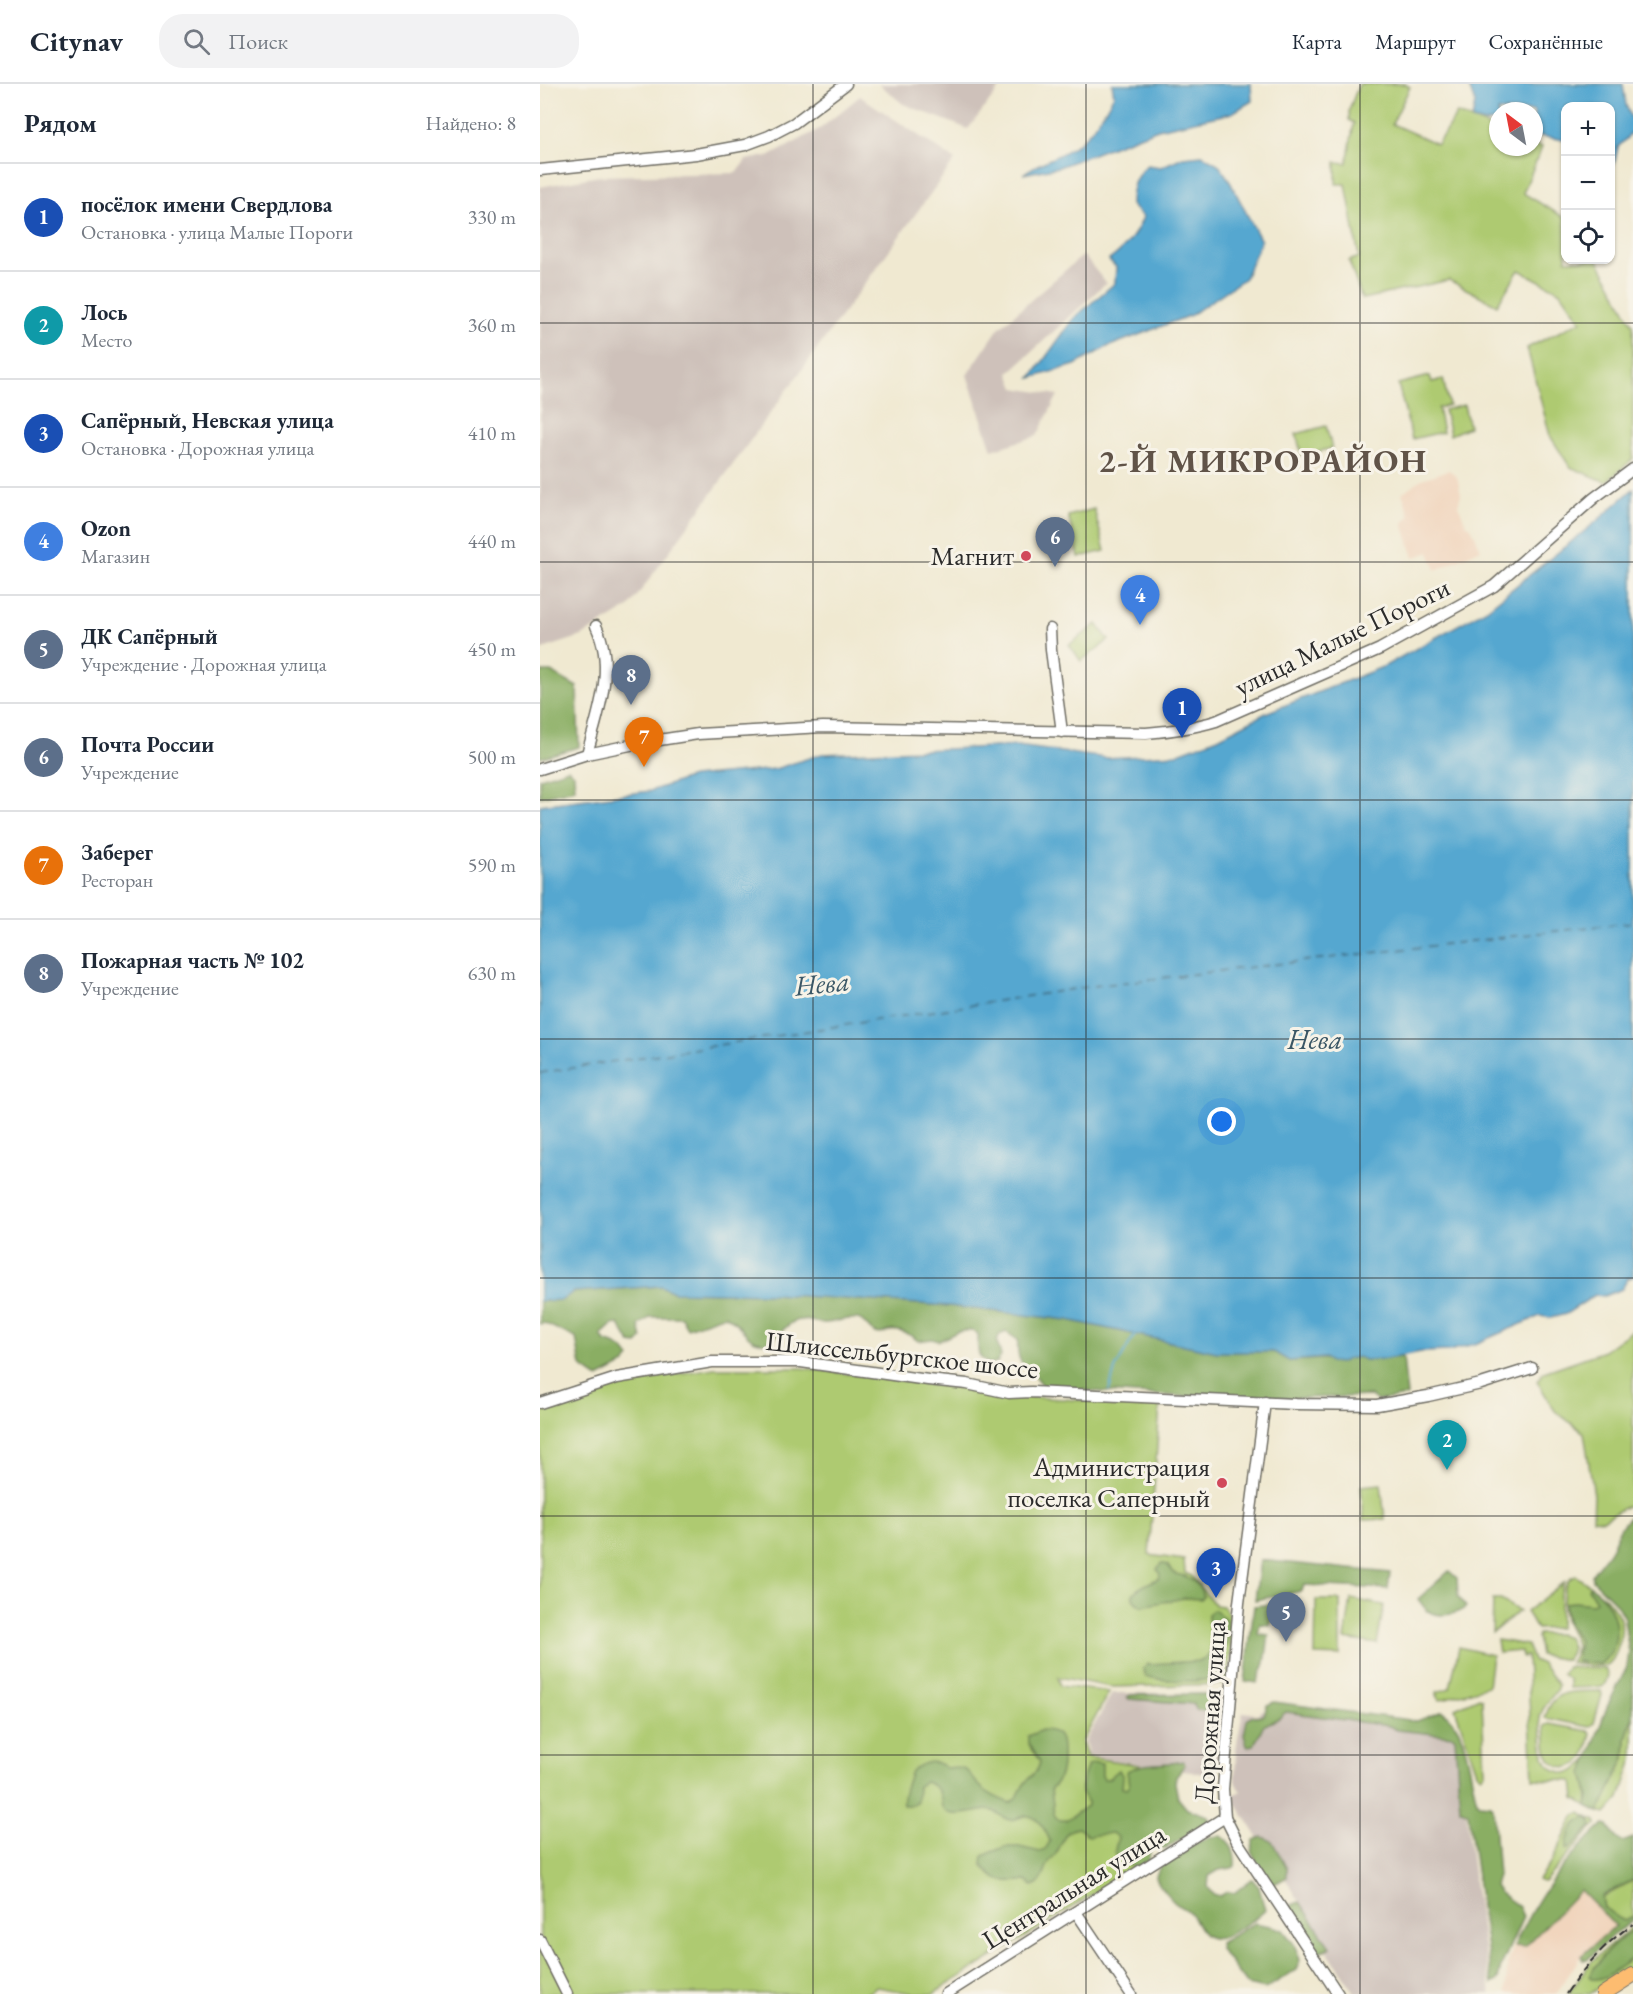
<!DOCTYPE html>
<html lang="ru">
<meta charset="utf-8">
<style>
body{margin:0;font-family:"EB Garamond",serif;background:#f2f2f3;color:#1f2937}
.controls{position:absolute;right:18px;top:18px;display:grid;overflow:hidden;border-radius:12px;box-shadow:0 2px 4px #0004}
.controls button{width:54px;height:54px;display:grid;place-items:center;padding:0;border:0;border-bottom:2px solid #e0e1e3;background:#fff;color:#1f2937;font:30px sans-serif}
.compass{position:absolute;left:949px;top:18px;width:54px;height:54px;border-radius:50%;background:#fff;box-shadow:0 2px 4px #0004;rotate:328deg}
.you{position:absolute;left:682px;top:1038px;width:21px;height:21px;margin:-15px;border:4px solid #fff;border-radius:50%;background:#1a73e8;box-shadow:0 0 0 9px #1a73e833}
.badge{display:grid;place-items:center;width:39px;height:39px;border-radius:50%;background:#7c3aed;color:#fff;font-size:20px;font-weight:700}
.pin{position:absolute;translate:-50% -50px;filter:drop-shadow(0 2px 3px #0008)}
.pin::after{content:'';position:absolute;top:32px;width:21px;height:18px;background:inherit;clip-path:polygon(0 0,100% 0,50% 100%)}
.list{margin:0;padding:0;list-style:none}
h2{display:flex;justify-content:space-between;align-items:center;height:78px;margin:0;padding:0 24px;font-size:26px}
h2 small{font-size:20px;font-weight:400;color:#747a83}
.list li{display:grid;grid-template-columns:39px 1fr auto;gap:18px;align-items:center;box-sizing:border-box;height:108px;padding:0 24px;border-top:2px solid #e0e1e3}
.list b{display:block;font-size:22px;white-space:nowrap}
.list p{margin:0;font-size:20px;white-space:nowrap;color:#747a83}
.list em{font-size:20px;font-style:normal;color:#747a83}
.icon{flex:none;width:33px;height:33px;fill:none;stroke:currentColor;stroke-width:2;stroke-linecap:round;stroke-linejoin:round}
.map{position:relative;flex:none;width:1093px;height:1910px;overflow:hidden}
header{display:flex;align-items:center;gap:36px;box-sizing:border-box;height:84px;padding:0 30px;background:#fff;border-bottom:2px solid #e0e1e3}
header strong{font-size:28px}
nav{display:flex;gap:33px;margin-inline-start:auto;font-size:21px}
.search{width:420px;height:54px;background:#f2f2f3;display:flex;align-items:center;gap:15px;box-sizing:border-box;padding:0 21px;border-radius:24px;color:#747a83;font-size:22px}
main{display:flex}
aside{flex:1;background:#fff}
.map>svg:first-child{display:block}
.built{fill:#f1d5bd}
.industrial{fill:#cec1ba}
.green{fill:#aeca71;stroke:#6c7a4e;stroke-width:1.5}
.forest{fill:#8aae63;stroke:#5a6c47;stroke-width:1.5}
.water{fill:#55a7d0;stroke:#40697e;stroke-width:1.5}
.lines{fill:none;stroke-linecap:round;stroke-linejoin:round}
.stream{stroke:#55a7d0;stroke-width:2}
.ferry{stroke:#3a5665;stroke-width:1.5;stroke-dasharray:8 6;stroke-linecap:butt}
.minor-casing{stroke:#706e65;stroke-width:13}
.major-casing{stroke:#706e65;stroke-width:16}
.minor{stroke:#fff;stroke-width:10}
.major{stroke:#fdbc70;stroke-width:14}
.rail{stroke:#2b2b2b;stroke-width:2;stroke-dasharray:9 4.5;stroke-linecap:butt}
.grid{fill:none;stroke:#2b2b2b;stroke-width:1.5;stroke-opacity:0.55}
.poi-dot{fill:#d1495b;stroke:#f7f3e8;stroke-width:2}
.labels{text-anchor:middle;stroke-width:6;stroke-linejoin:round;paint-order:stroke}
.poi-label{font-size:27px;fill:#2b2b2b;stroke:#f7f3e8;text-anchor:end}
.street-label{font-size:27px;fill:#2b2b2b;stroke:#f7f3e8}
.water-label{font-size:28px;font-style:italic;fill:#3a5665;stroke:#f7f3e8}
.district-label{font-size:33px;font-weight:bold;letter-spacing:1.5px;fill:#605348;stroke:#f7f3e8}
</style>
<header>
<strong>Citynav</strong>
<div class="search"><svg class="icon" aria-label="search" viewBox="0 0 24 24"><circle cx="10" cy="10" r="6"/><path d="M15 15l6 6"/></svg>Поиск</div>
<nav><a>Карта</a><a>Маршрут</a><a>Сохранённые</a></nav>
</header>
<main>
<aside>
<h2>Рядом<small>Найдено: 8</small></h2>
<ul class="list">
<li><span class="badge" style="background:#1a4fb4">1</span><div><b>посёлок имени Свердлова</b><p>Остановка · улица Малые Пороги</p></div><em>330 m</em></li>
<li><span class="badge" style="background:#0f9aa8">2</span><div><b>Лось</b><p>Место</p></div><em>360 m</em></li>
<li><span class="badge" style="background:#1a4fb4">3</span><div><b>Сапёрный, Невская улица</b><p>Остановка · Дорожная улица</p></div><em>410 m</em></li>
<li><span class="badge" style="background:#3f7fe0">4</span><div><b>Ozon</b><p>Магазин</p></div><em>440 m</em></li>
<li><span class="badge" style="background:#5c6f8a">5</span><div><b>ДК Сапёрный</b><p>Учреждение · Дорожная улица</p></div><em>450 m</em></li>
<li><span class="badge" style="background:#5c6f8a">6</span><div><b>Почта России</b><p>Учреждение</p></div><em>500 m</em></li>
<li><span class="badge" style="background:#e8710a">7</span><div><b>Заберег</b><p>Ресторан</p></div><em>590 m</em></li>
<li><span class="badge" style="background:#5c6f8a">8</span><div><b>Пожарная часть № 102</b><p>Учреждение</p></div><em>630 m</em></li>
</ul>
</aside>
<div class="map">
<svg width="1093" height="1910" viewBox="0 0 1093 1910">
<rect width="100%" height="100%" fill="#f7f3e8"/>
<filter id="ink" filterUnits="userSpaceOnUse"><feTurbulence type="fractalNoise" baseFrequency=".0167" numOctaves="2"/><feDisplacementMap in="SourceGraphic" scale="12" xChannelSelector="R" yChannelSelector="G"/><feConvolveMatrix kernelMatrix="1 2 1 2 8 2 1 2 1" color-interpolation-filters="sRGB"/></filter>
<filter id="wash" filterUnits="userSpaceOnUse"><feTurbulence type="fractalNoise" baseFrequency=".008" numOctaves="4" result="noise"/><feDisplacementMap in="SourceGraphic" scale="24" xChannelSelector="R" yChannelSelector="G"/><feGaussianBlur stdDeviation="1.35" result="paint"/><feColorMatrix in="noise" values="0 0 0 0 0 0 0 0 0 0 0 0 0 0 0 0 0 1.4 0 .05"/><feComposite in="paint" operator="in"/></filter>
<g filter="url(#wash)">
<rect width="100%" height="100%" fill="#f0e9d1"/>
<g class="built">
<path d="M909 386 917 393 921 410 918 421 926 440 931 443 941 465 896 486 889 468 874 474 863 439 870 432 862 409 880 396Z"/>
<path d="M1041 1806 1075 1842 1041 1872 1016 1910H966L967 1881 974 1862 985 1863Z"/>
</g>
<g class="industrial">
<path d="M339 0H463L428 45 363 20Z"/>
<path d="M320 12 415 76 89 523 42 552 0 566V103L59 92 196 89 206 76 232 71 281 44Z"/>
<path d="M543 171 566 199 469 289 475 304 518 311 497 352 452 366 427 291 459 244Z"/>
<path d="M572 1609H688L677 1692 549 1672 545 1658Z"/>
<path d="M723 1626 917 1647 933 1790 951 1910H816L786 1866 790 1863 691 1712 701 1707 695 1696 696 1664 703 1628 717 1630Z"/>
</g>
<g class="green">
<path d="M819 0H865L870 3 852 40 897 60 917 30 958 46V63H994V60L1002 63 983 109 1025 134 1026 176H1058L1093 241V375L1066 398 1030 383 1010 352 987 264 1041 237 1021 208 979 186 957 221 909 196 822 215 809 177 819 173 806 100H796V78L807 79 814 39 809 36V26Z"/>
<path d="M890 292 892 298 903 295 909 321 898 324 903 348 872 355 858 300Z"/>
<path d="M924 321 929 343 910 351 904 326Z"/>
<path d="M786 342 792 364 762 372 756 350Z"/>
<path d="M554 425 565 467 539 473 528 432Z"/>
<path d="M557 540 569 556 541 577 529 561Z"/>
<path d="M1093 1246V1423L1087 1422 1063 1436 1053 1435 1054 1411 1044 1349 1015 1327 997 1297 1004 1288 1064 1267Z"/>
<path d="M174 1284H262L493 1313 620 1322 609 1471 644 1476 645 1489 652 1492 675 1521 683 1522 694 1537 687 1600 571 1603 518 1593 520 1602 569 1608 542 1658 547 1673 612 1683 603 1779 393 1910H376L337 1903 326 1910H0V1326L80 1299Z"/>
<path d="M841 1400 845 1435 824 1436 821 1402Z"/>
<path d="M1036 1492C1046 1499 1058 1506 1066 1514 1072 1521 1079 1530 1081 1538 1083 1548 1077 1576 1067 1581 1057 1585 1041 1580 1030 1579 1033 1573 1037 1568 1036 1561 1035 1553 1029 1547 1026 1539 1022 1526 1019 1496 1036 1492Z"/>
<path d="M1024 1498 1020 1510V1544L997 1545 986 1528Z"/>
<path d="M811 1515 844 1521 837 1560 805 1555Z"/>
<path d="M776 1516H800V1572L775 1571Z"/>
<path d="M953 1516H961L979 1527 952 1549Z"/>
<path d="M998 1550H1019L1028 1553 1032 1563 1030 1570 1026 1576 1000 1571 997 1553Z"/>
<path d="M957 1556 987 1561 993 1576 1002 1580 1018 1601 1016 1607 1003 1625 1000 1633 1004 1673 1007 1679 1015 1686 1025 1689 1035 1687 1047 1677C1040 1696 1051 1704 1047 1722L1035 1714 1033 1697 993 1695 987 1572 982 1573 981 1567 959 1569Z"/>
<path d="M919 1563 952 1571 948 1602 900 1616 897 1613V1608L910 1604Z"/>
<path d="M1027 1583 1065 1585 1068 1591 1065 1600 1062 1603 1029 1604V1596L1022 1590Z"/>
<path d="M1061 1607 1062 1611 1054 1639 1049 1643 1005 1634C1014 1602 1034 1608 1061 1607Z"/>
<path d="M939 1613 942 1615 945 1689 941 1692 937 1688 915 1624Z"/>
<path d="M1093 1632V1675L1080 1714 1066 1730 1059 1728 1085 1674 1086 1654Z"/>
<path d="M1009 1640 1048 1647 1051 1650C1049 1657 1047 1667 1044 1673 1036 1687 1014 1686 1008 1671 1005 1662 1006 1651 1005 1642Z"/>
<path d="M1040 1729 1056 1737 1057 1740 1043 1754 1004 1798 999 1797 998 1796 1011 1779 1035 1731Z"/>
<path d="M1093 1796V1832L1085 1837C1076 1835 1073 1828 1064 1824L1062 1814Z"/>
<path d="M1093 1842V1882L1050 1910H1028L1052 1877Z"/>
</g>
<g class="forest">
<path d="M0 588H11L37 603 39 663 0 674Z"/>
<path d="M28 685 34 690 35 705 0 713V694Z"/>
<path d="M121 1202 134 1208 234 1210 409 1222 528 1236 677 1268H734L749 1277 818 1273 825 1276 863 1273 867 1312 837 1317 831 1312C722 1317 612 1313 504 1303 490 1282 475 1285 478 1256L466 1248 459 1251 457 1258 461 1272 457 1278 450 1280C434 1273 439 1264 438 1250L432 1246 417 1248 399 1257 392 1255 378 1257C372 1251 359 1245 349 1247 345 1249 341 1251 336 1249 329 1247 326 1237 318 1235 308 1233 296 1238 286 1239 276 1240 264 1233 255 1237 243 1242 235 1260 220 1258 206 1257 200 1238 185 1231L147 1244 141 1233H111L99 1241 102 1255 97 1260 90 1259 79 1240 72 1241 61 1251 65 1257C75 1260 85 1264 90 1274L85 1280 58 1294 41 1282 36 1254 4 1239 0 1240V1217L22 1216 33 1208Z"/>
<path d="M1093 1431V1632L1086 1654 1085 1674 1059 1728 1047 1722 1049 1713 1043 1689 1067 1623 1087 1583 1089 1568 1084 1534 1075 1518 1053 1496 1052 1491C1058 1481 1067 1473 1072 1463 1078 1450 1080 1439 1093 1431Z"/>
<path d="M720 1476 850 1489 848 1505 764 1501 762 1507 715 1516Z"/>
<path d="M621 1479 628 1481 635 1490C650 1492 659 1498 664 1513L661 1515 644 1514 602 1522C577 1509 609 1500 619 1494L620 1491 617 1485Z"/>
<path d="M909 1487 917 1494 918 1512 926 1523C917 1531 899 1534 888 1527 884 1524 881 1519 878 1515Z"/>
<path d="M1050 1502C1076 1518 1088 1559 1060 1580L1036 1577 1039 1557 1027 1538 1024 1519 1035 1518 1052 1520 1056 1517 1048 1504Z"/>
<path d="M733 1520 730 1541 720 1540 718 1550 729 1551 725 1579 717 1599 705 1597 714 1522Z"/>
<path d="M674 1526 686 1535C692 1553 686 1556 682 1573 680 1579 681 1586 679 1592 663 1600 622 1597 605 1592L603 1584 608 1580 661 1577C680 1569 667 1545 668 1530Z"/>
<path d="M667 1610 681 1628 679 1631 672 1632 667 1627 657 1626 654 1620 589 1615 587 1613 591 1611Z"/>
<path d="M734 1618 877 1637 902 1627C928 1642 929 1690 937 1717L939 1720 951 1721 953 1724 958 1792 955 1802 959 1808 979 1823 983 1833 961 1882 958 1896 952 1900 928 1729 920 1725 915 1654 913 1652 857 1646 849 1642 746 1628 739 1634 723 1642 714 1661 707 1662 704 1651 707 1636 713 1632 724 1631 727 1621Z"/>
<path d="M502 1646C525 1646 522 1660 522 1678 522 1688 520 1697 511 1704L514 1730C516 1735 521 1737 526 1736L548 1721V1718L541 1709 544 1691 548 1681 555 1679 562 1680V1692L564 1695H568L579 1686 583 1693 582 1704 586 1705 589 1702 587 1687C605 1677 624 1682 643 1677L645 1681 636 1692 635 1699 638 1714 647 1725 668 1732 670 1739 626 1764H619L612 1761C609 1767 611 1774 606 1779 598 1787 576 1780 575 1768 575 1763 577 1758 578 1753L572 1749 549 1752 538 1744C523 1746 524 1757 517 1768 515 1772 510 1775 508 1780 503 1790 505 1798 492 1802L486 1797C466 1797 455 1801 442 1780L443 1772 464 1763H479L500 1768 506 1764 510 1757C506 1747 497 1730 484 1732 480 1733 476 1736 471 1736 463 1736 458 1727 450 1726 440 1726 423 1732 413 1730 390 1726 413 1707 385 1698L378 1702 377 1717 371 1721H363C361 1714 368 1695 371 1687 384 1678 394 1674 406 1684 432 1680 426 1690 441 1703 449 1711 459 1715 470 1719 481 1712 478 1708 485 1699 491 1691 498 1689 500 1678L488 1660V1652Z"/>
<path d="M1046 1734 1050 1735 1052 1742 1030 1764 1026 1766C1027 1754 1032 1738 1046 1734Z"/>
<path d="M1064 1740 1068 1741 1076 1754 1082 1758 1093 1754V1796L1064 1811 1062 1814 1064 1824C1074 1827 1074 1835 1085 1837L1093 1832V1837L1076 1848 1047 1876H1043L1041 1872 1075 1842 1040 1806 985 1863 974 1862C996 1813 1024 1776 1064 1740Z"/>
<path d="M681 1752C691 1757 696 1771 695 1782L692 1784 679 1786 669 1792 668 1803 673 1810 680 1812 687 1808 694 1809 712 1795 719 1803 725 1826C722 1831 690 1851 683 1853 679 1855 673 1855 669 1853 659 1849 656 1835 649 1828 644 1823 638 1822 634 1818 628 1812 617 1800 616 1792L620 1782 639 1773 652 1761 669 1753Z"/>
<path d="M722 1753 732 1757 747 1785V1793L736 1799 730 1800 711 1767 714 1756Z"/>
<path d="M760 1818 790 1863C785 1866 781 1868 776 1867L749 1826 751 1821Z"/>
<path d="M714 1839 730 1842 743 1846 754 1860 760 1876 756 1886 725 1905 707 1901 680 1865V1859Z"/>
<path d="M1093 1846V1874C1081 1881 1066 1897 1051 1895L1049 1892C1059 1874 1076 1857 1093 1846Z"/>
</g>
<g class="water">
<path d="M572 0H711L712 17 692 29 618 45 519 83 483 90C498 78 517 74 533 63 549 53 565 28 574 11Z"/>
<path d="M928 0H1083L1086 21 1093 38V48L1078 63 1074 81 1071 79 1070 22H1026L1025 56 994 51V27H958V36L945 39 932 36 935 19Z"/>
<path d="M662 71 678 80 688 94 721 157 705 194 651 231 567 263 535 281 491 294 534 234 575 199 576 183 569 176C586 164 596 151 603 133L591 121C591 104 594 93 607 81L621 83 643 73Z"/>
<path d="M1093 405V1193L1088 1194 1082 1205 1064 1212 1055 1211 1026 1230 1011 1234 1000 1232 935 1260 909 1267 881 1268 845 1275 825 1276 818 1273 807 1275 801 1279 790 1278 785 1274 749 1277 734 1268H677L528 1236 409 1222 234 1210 134 1208 121 1202 33 1208 22 1216 0 1217V721L110 707 152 693 235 685 282 670 478 662 566 674 636 670 678 654 728 628 845 582 947 525 1057 437Z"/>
</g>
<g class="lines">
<path class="stream" d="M569 1307 575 1285 595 1250"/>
<path class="ferry" d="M0 989 553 902 1093 838"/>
</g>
</g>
<g filter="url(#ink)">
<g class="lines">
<defs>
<g id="minor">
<path d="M0 86 156 70 205 61 229 52 254 39 306 0"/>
<path d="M510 545 511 566 522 648"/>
<path d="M47 670C58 628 76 584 56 542"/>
<path d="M0 685 47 670 100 659 158 650 283 643 606 649C630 647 653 644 676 637L840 565 954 502 1054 414 1093 385"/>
<path d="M725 1318 699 1519 683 1705 685 1733 697 1757 798 1910"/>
<path d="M0 1319 77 1294 172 1278H261L388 1296 427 1300 469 1309 491 1308 756 1320 837 1321 888 1312 941 1300 992 1284"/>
<path d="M536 1828 591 1910"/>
<path d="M0 1856 27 1910"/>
<path d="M406 1910 685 1733"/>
</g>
<path id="major" d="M1063 1910 1093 1891"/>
</defs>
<use href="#minor" class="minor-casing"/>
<use href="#major" class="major-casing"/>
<use href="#minor" class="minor"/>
<use href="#major" class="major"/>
<path class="rail" d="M1026 1910C1045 1882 1065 1859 1093 1840"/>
</g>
</g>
<path class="grid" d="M273 0V1910M546 0V1910M820 0V1910M0 239H1093M0 478H1093M0 716H1093M0 955H1093M0 1194H1093M0 1432H1093M0 1671H1093"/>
<g class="poi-dot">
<circle cx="486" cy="472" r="6"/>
<circle cx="682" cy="1399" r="6"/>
</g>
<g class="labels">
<g class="poi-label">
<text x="474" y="481">Магнит</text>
<text x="670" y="1392">Администрация<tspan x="670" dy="31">поселка Саперный</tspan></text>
</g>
<g class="street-label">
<text transform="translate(802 553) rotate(-26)" y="9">улица Малые Пороги</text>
<text transform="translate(362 1271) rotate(6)" y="9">Шлиссельбургское шоссе</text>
<text transform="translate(670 1628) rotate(-86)" y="9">Дорожная улица</text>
<text transform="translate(534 1803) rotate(-32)" y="9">Центральная улица</text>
</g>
<g class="water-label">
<text transform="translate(282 899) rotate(-6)" y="10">Нева</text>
<text x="775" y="965">Нева</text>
</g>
<g class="district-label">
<text x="723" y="388">2-Й МИКРОРАЙОН</text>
</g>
</g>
</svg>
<div class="controls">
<button>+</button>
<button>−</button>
<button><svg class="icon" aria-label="locate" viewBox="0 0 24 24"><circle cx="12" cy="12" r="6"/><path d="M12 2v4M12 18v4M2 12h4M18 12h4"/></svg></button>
</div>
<svg class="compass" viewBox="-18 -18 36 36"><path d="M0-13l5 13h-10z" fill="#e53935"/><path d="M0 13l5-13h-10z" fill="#747a83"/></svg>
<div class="you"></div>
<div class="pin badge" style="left:642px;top:654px;background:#1a4fb4">1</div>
<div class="pin badge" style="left:907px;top:1386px;background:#0f9aa8">2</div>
<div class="pin badge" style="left:676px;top:1514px;background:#1a4fb4">3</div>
<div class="pin badge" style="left:600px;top:541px;background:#3f7fe0">4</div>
<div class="pin badge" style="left:746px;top:1558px;background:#5c6f8a">5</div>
<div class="pin badge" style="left:515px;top:483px;background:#5c6f8a">6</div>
<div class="pin badge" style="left:104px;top:683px;background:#e8710a">7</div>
<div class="pin badge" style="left:91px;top:621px;background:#5c6f8a">8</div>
</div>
</main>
